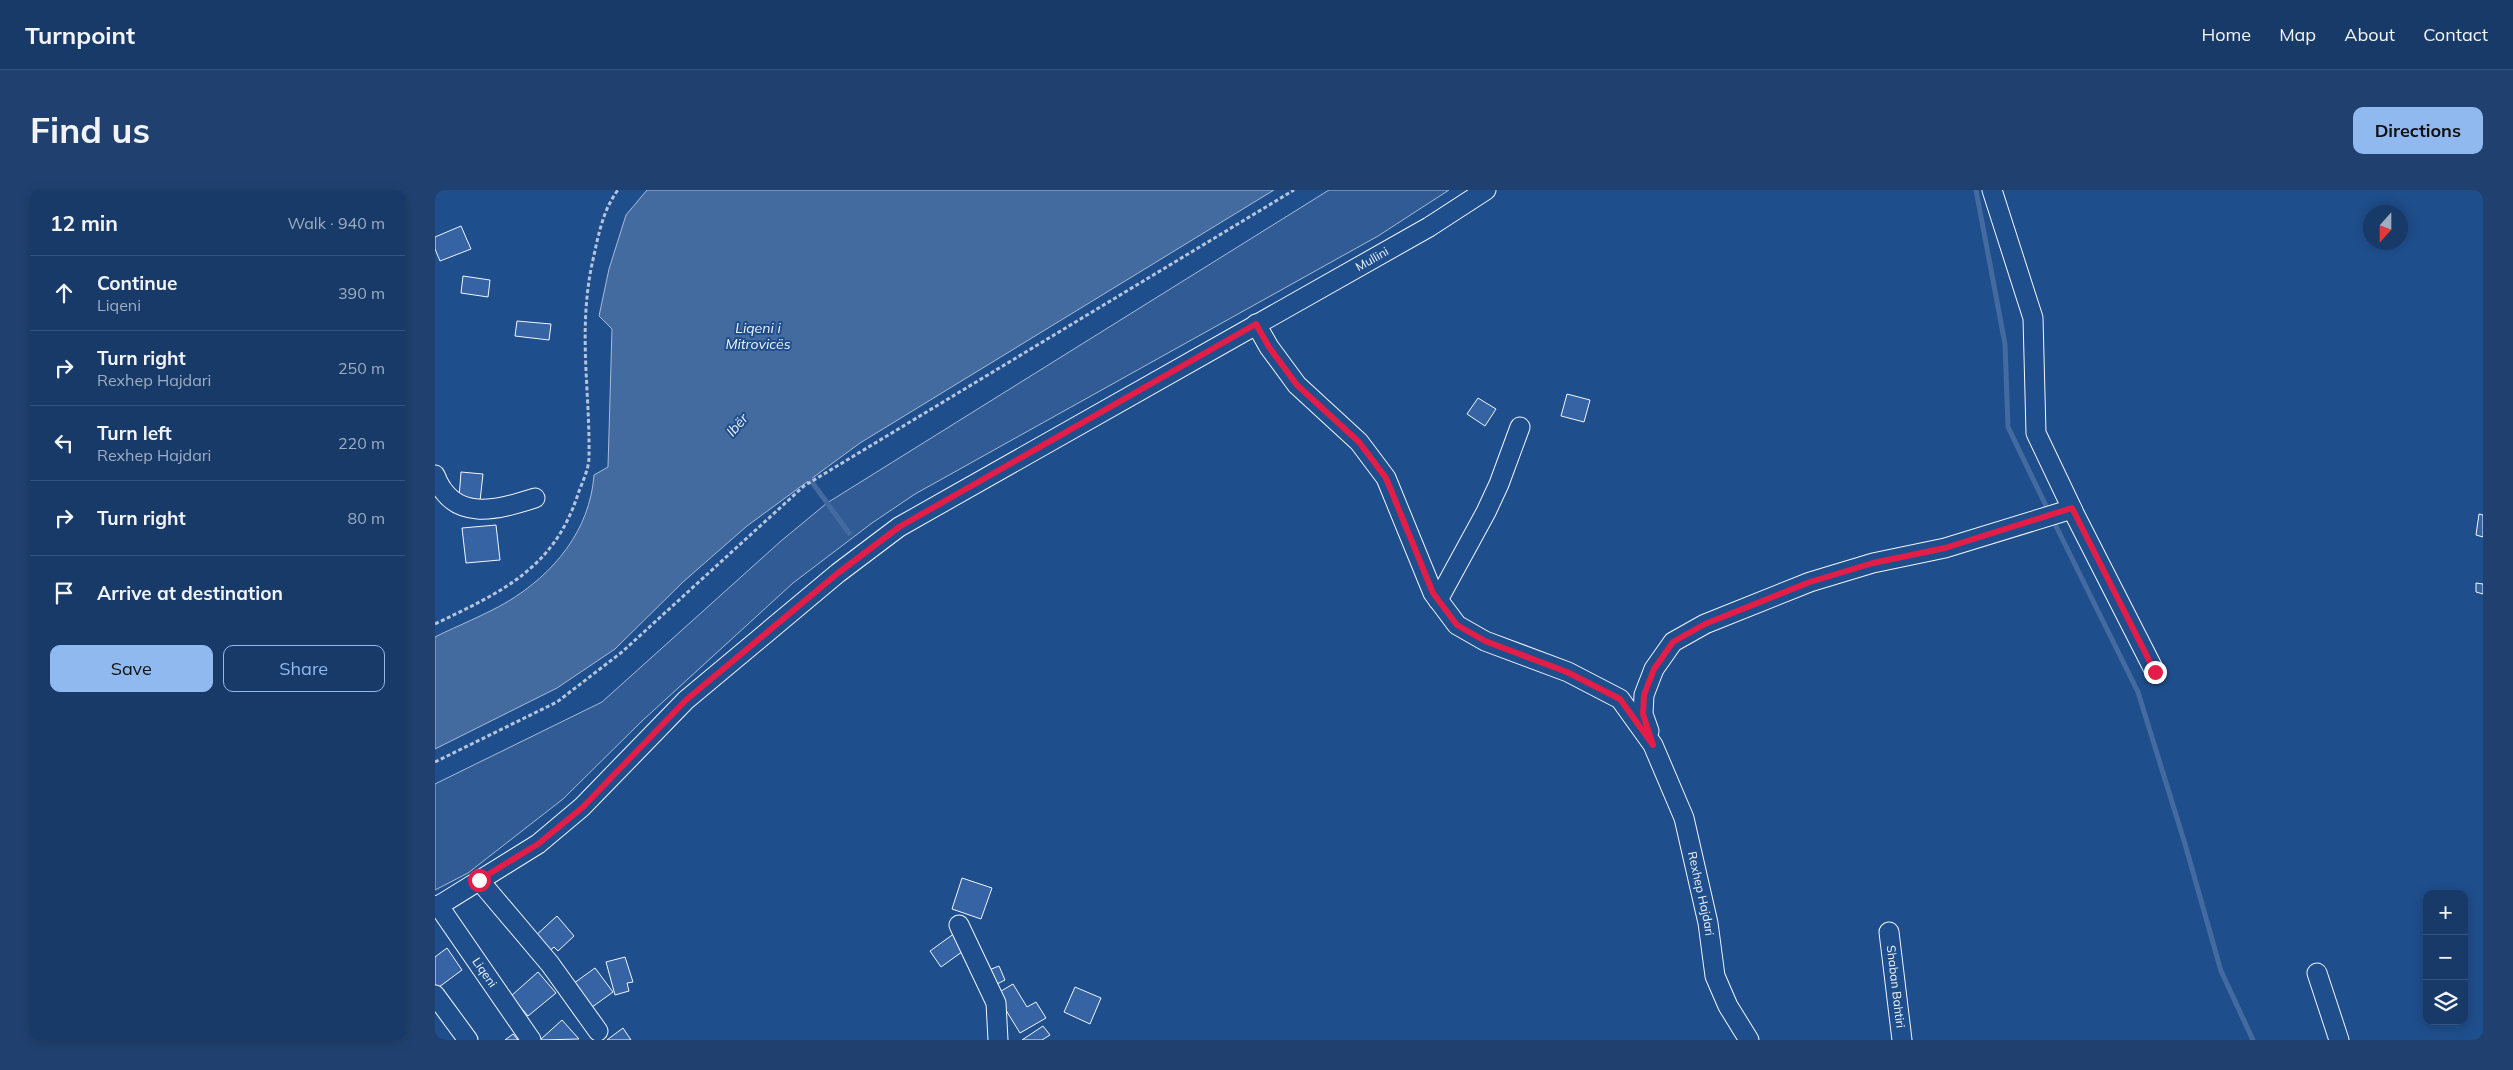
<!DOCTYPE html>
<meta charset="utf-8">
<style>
body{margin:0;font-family:Mulish,sans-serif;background:#20416f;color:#f1f3f6}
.controls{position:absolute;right:15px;bottom:15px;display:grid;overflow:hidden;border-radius:10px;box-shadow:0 2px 12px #0003}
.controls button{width:45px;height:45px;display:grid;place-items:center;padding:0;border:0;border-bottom:1px solid #36547d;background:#173a69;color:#f1f3f6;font:25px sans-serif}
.compass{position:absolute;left:1928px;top:15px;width:45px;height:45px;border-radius:50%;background:#173a69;box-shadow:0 2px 12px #0003;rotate:201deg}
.stop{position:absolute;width:15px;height:15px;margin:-11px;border:4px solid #e11d48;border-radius:50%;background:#fff}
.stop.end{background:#e11d48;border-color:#fff;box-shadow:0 1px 5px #0008}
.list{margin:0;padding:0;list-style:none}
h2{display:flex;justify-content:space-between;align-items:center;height:65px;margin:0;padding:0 20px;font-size:21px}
h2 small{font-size:16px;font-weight:400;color:#9eadc0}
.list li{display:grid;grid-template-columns:32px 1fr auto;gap:15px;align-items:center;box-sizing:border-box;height:75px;padding:0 20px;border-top:1px solid #36547d}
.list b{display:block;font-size:19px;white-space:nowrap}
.list p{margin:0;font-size:16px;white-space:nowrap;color:#9eadc0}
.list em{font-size:16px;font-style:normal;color:#9eadc0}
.actions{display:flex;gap:10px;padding:15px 20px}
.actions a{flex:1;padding:11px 0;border:1px solid #90b9f0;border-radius:10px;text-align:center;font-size:18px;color:#90b9f0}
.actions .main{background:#90b9f0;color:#111}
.icon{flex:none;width:28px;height:28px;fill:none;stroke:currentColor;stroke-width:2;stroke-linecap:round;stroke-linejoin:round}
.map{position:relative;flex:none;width:2048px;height:850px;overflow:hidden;border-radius:10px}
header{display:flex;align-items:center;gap:30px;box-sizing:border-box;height:70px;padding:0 25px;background:#173a69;border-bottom:1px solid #36547d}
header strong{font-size:24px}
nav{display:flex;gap:28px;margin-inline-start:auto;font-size:18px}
.intro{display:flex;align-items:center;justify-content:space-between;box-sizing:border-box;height:120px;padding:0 30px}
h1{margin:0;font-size:35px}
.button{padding:12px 22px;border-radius:10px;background:#90b9f0;color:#111;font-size:18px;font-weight:700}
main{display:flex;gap:30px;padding:0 30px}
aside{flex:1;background:#173a69;border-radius:10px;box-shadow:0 2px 12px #0003}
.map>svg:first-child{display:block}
.built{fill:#305b95;stroke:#a8bbd7}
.water{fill:#446ba0;stroke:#a8bbd7}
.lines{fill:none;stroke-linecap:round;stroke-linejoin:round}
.stream{stroke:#446ba0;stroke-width:5}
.building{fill:#3563a3;stroke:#f2f6ff}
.minor-casing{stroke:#f2f6ff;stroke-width:21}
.path{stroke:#b3c4dc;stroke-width:3;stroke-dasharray:4 2.5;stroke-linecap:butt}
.minor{stroke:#1f4e8c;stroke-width:19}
.route{stroke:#e11d48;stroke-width:6}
.labels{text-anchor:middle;stroke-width:4;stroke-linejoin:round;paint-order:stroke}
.street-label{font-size:12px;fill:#f2f6ff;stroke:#1f4e8c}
.water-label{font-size:14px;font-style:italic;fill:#f2f6ff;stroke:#1f4e8c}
</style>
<header>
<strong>Turnpoint</strong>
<nav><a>Home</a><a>Map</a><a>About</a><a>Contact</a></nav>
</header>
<div class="intro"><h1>Find us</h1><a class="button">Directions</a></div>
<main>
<aside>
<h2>12 min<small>Walk · 940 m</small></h2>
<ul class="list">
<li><svg class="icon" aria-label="ahead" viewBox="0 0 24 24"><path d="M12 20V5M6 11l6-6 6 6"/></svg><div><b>Continue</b><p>Liqeni</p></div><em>390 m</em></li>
<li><svg class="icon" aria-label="right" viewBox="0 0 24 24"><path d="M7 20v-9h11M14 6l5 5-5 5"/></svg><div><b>Turn right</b><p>Rexhep Hajdari</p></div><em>250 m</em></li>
<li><svg class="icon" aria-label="left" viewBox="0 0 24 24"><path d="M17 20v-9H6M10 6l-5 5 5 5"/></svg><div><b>Turn left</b><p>Rexhep Hajdari</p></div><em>220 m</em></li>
<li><svg class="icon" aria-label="right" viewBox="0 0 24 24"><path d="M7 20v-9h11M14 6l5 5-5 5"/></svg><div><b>Turn right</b></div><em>80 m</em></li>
<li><svg class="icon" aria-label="arrive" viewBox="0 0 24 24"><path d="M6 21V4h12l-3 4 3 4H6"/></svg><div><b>Arrive at destination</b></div></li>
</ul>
<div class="actions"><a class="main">Save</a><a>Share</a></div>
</aside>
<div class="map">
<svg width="2048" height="850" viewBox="0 0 2048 850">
<rect width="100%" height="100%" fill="#1f4e8c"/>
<path class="built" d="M894 0H1014L943 46 480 304 437 333 358 393 207 531 128 609 33 683 0 700V594L167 512 346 351 392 313Z"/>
<path class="water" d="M212 0H839L425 253 312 336 248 392 180 459 122 498 0 559V447C24 435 50 425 72 412 119 384 155 340 159 285L173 277 177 139 164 126 174 79 191 25Z"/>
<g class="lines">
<g class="stream">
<path d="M1541 0 1570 154 1573 237 1614 322"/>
<path d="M374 288 414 343"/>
<path d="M1618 330 1703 502 1750 654 1786 781 1818 850"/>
</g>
</g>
<g class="building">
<path d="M26 36 36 59 5 71 0 59V47Z"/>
<path d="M28 86 55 90 53 107 26 103Z"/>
<path d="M82 131 116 134 114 150 80 146Z"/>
<path d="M1132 204 1155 210 1149 232 1126 226Z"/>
<path d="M1043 208 1061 219 1050 236 1032 224Z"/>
<path d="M26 282 48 284 45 311 24 308Z"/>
<path d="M2044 324 2048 325V347L2041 345Z"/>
<path d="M61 335 65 370 31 373 27 338Z"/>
<path d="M2041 393 2048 394V404L2041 402Z"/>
<path d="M527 688 557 698 546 729 517 719Z"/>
<path d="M122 726 139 746 123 761 119 757 113 762 99 747Z"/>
<path d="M520 743 531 759 506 777 495 761Z"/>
<path d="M12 758 27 780 0 800V767Z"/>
<path d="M190 767 198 792 192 793 194 801 180 805 171 772Z"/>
<path d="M564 776 570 790 560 795 554 780Z"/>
<path d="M160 778 178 802 153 820 135 796Z"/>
<path d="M103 782 121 803 93 826 76 806Z"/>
<path d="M578 794 592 817 601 812 611 828 585 843 561 804Z"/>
<path d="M640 797 666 808 655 834 629 822Z"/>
<path d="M127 830 144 849 105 850Z"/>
<path d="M608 836 615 845 607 850H587Z"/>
<path d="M188 838 196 850H172Z"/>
<path d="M78 844 83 850H70Z"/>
</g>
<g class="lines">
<defs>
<g id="minor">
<path d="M1557 0 1598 128 1601 243 1640 325 1720 482"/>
<path id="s1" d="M821 134 834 157 862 195 924 252 951 288 998 403 1022 435 1050 451 1133 482 1185 509 1218 555 1249 628 1273 733 1280 786 1293 816 1314 850"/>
<path d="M0 285C18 333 62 320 100 308"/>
<path d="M1003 410 1051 322 1064 294 1085 237"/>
<path d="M1214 541 1208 524 1209 505 1219 479 1238 452 1270 434 1375 392 1438 373 1510 358 1637 319"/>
<path d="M44 690 115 774 163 841"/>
<path id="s2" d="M3 715 96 850"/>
<path id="s3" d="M0 718 103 654 147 617 251 510 403 383 464 337 994 37 1051 0"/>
<path d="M524 735 561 813 563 850"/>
<path id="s4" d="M1454 742 1467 850"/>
<path d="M1882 783 1904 850"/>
<path d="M0 805 33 850"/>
</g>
</defs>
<use href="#minor" class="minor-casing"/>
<g class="path">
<path d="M0 434C66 402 119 379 143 304 147 293 154 279 154 267 155 200 143 142 157 74 163 48 167 21 183 0"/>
<path d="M0 572 122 512 187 462 369 296 859 0"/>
</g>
<use href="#minor" class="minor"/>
</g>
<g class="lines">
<path class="route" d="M44 690 103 654 148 617 251 510 403 383 464 337 821 134 834 157 862 195 924 252 951 288 998 403 1022 435 1050 451 1132 482 1185 509 1218 555 1208 524 1209 505 1219 479 1238 452 1270 434 1375 392 1438 373 1510 358 1637 318 1720 482"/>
</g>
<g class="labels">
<g class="street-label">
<text dy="4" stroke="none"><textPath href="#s3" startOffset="1146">Mullini</textPath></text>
<text dy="4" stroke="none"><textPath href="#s1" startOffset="760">Rexhep Hajdari</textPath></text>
<text dy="4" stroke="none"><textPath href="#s2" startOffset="82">Liqeni</textPath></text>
<text dy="4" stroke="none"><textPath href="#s4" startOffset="55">Shaban Bahtiri</textPath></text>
</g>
<g class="water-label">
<text x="323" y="143">Liqeni i<tspan x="323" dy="16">Mitrovicës</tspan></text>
<text transform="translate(302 235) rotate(-49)" y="5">Ibër</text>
</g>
</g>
</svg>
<div class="controls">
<button>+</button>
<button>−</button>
<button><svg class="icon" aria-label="layers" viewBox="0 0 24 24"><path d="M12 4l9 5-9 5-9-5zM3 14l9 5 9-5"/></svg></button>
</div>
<svg class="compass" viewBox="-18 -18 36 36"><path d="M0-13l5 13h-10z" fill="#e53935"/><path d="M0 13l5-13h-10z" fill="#9eadc0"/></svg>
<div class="stop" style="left:44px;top:690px"></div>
<div class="stop end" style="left:1720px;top:482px"></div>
</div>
</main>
